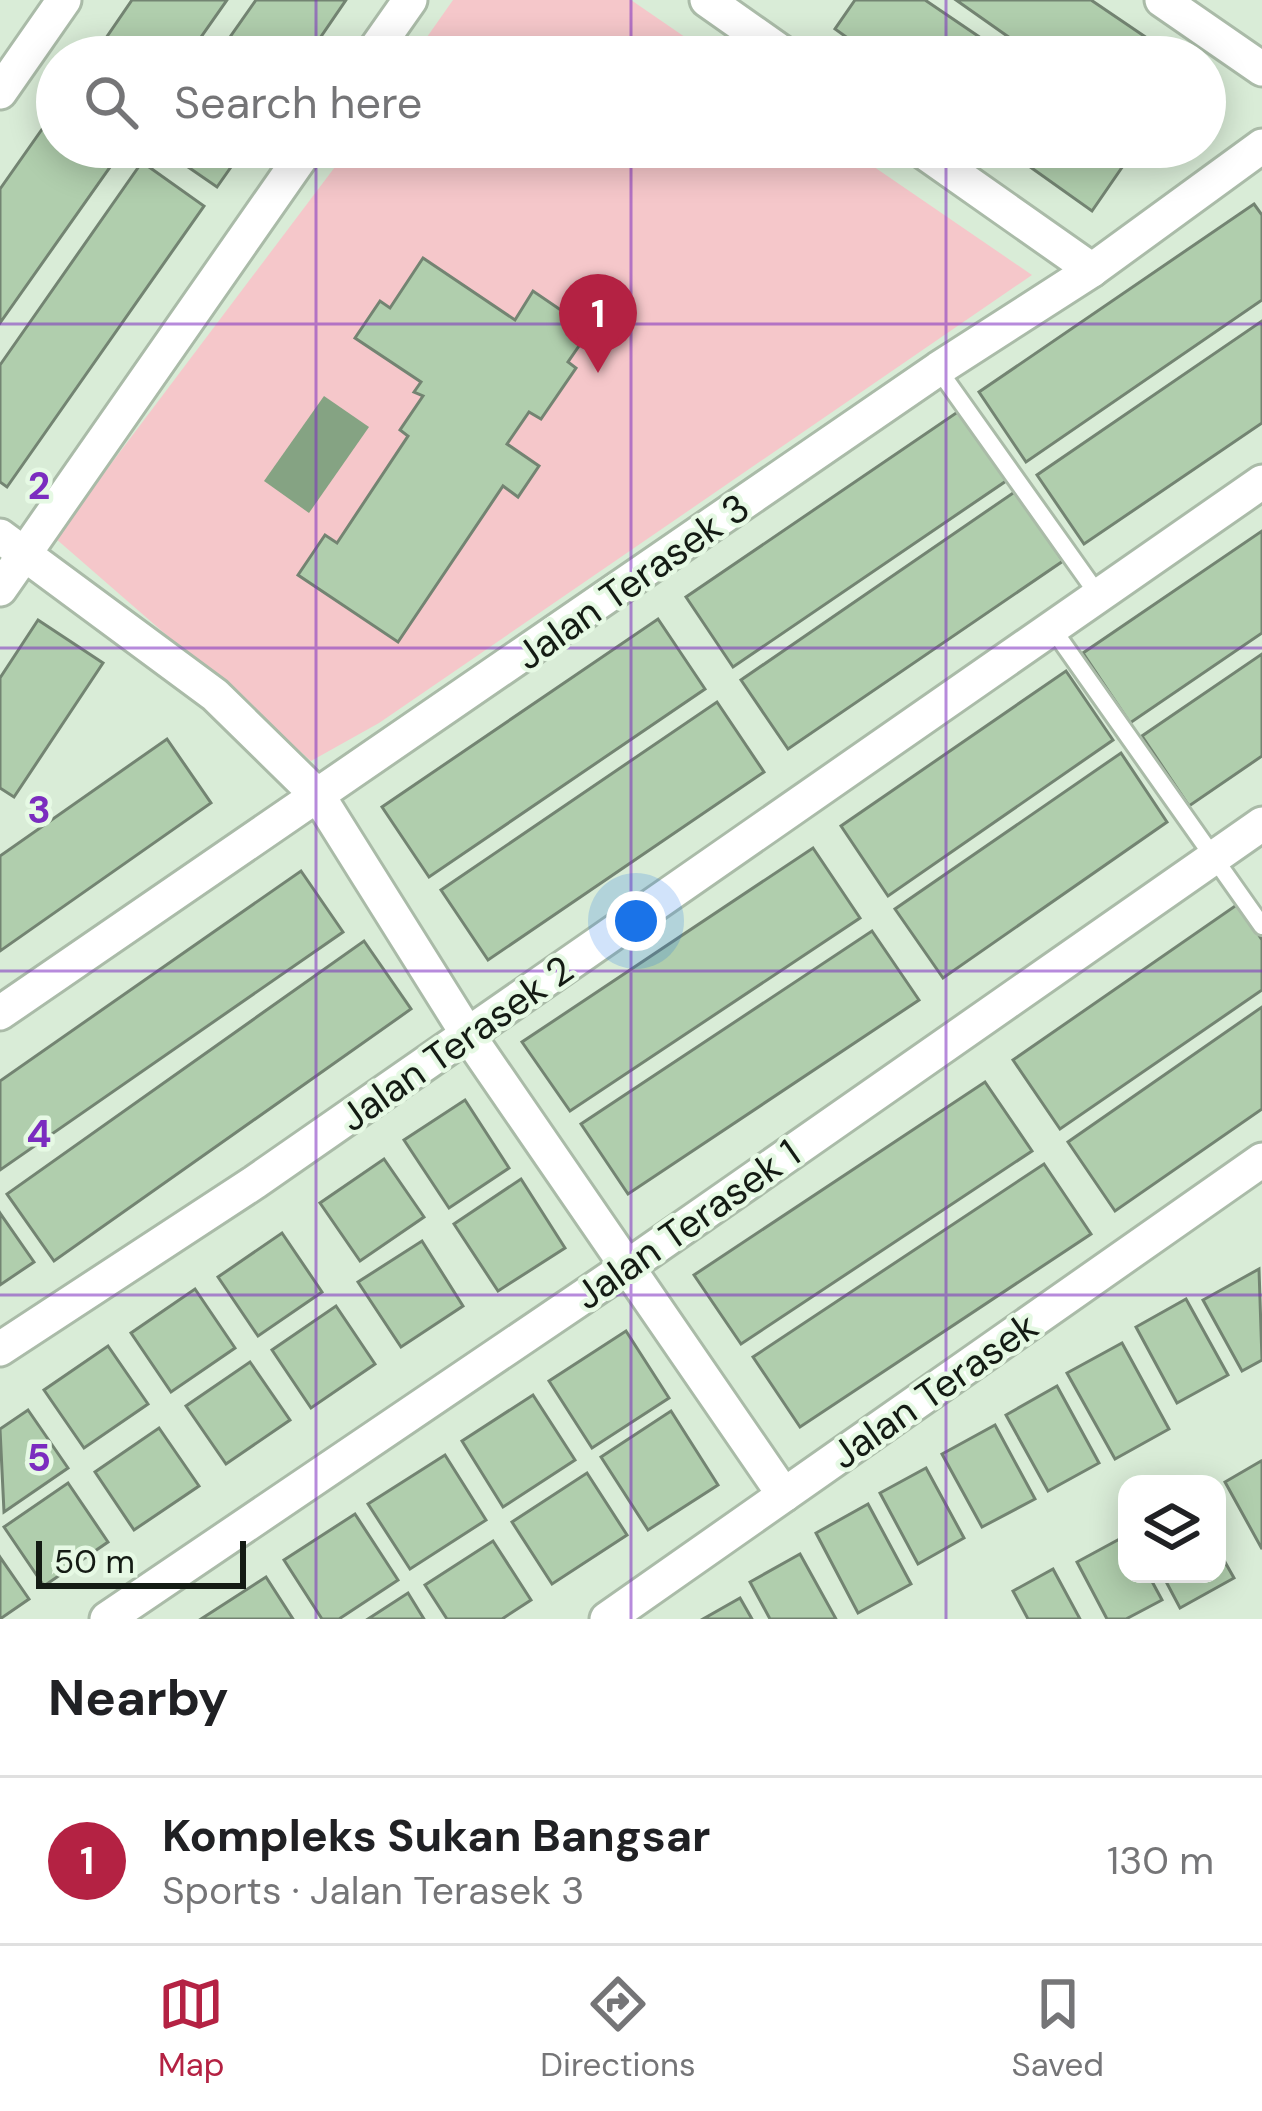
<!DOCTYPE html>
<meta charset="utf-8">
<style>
body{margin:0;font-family:"DM Sans",sans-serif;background:#f2f2f2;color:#202124}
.controls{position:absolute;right:36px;bottom:36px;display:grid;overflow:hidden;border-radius:24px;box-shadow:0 6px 30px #0003}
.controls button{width:108px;height:108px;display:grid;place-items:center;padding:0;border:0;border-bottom:3px solid #e0e0e0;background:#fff;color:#202124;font:60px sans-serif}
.scale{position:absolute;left:36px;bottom:30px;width:210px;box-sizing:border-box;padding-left:12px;border:6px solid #141b14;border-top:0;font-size:33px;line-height:42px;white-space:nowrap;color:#141b14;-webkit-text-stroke:9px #e6f9e4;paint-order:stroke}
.you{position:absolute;left:636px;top:921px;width:42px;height:42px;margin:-30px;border:9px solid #fff;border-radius:50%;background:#1a73e8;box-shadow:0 0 0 18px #1a73e833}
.badge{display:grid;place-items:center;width:78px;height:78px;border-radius:50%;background:#b42243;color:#fff;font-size:39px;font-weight:700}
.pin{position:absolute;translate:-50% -99px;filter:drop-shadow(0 3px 6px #0008)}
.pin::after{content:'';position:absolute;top:63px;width:42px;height:36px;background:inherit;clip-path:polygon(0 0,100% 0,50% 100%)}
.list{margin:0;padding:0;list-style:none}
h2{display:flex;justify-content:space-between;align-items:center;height:156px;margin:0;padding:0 48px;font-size:51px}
h2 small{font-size:39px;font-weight:400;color:#757577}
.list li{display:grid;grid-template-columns:78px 1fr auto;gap:36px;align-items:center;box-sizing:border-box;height:168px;padding:0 48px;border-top:3px solid #e0e0e0}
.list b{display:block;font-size:45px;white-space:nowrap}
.list p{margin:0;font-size:39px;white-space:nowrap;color:#757577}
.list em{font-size:39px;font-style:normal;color:#757577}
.icon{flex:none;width:66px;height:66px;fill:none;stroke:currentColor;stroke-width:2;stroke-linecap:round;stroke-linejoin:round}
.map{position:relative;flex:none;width:1262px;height:1619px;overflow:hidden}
.search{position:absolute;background:#fff;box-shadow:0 6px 30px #0003;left:36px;right:36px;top:36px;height:132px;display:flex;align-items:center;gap:30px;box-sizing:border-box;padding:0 42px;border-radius:66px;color:#757577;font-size:45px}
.sheet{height:324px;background:#fff}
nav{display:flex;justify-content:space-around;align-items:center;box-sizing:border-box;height:168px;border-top:3px solid #e0e0e0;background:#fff;font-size:33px;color:#757577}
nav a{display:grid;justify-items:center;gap:6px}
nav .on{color:#b42243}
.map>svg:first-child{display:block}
.green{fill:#f5c7ca}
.water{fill:#85a383}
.building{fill:#b0cead;stroke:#738472;stroke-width:3}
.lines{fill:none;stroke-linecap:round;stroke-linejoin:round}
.lane-casing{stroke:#aabba8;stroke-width:22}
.street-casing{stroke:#aabba8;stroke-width:39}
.lane{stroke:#fff;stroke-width:16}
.street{stroke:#fff;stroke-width:33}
.grid{fill:none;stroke:#7b2cbf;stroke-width:3;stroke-opacity:0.55}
.labels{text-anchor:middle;stroke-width:9;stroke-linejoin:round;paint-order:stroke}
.street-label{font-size:39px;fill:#141b14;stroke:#e6f9e4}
.grid-label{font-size:39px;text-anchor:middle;font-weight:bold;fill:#7b2cbf;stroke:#e6f9e4;stroke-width:9;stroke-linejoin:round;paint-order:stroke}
</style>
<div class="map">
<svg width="1262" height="1619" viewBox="0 0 1262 1619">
<rect width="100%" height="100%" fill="#d9ecd7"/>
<g class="green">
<path d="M453 0H631L714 57H413Z"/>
<path d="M350 147H845L1032 275 379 723 311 761 55 538Z"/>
</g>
<path class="water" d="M324 396 369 427 309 513 264 481Z"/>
<g class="building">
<path d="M132 0H227L187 57H93Z"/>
<path d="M256 0H346L307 57H216Z"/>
<path d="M855 0H925L1009 57H874L835 29Z"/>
<path d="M956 0H1091L1175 57H1037Z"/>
<path d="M57 108V147L122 150 0 323V189Z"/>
<path d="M159 147H245L217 187Z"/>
<path d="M1002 147H1136L1092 211Z"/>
<path d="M142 162 204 206 7 487 0 482V365Z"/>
<path d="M1254 204 1262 215V300L1026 462 979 392Z"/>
<path d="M423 258 515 320 533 291 590 330 568 362 576 368 541 419 529 412 507 444 539 466 518 497 503 486 398 642 298 575 325 535 337 543 408 436 400 430 423 396 414 392 421 382 355 338 380 301 390 308Z"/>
<path d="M1262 321V423L1084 544 1037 475Z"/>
<path d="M962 409 1009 479 733 667 686 597Z"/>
<path d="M1016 491 1063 561 788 749 741 680Z"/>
<path d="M1262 531V633L1130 723 1083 653Z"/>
<path d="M658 619 705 689 429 877 382 807Z"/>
<path d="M38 620 103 663 14 797 0 788V678Z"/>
<path d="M1262 654V756L1189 806 1142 736Z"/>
<path d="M1066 671 1113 740 888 896 841 826Z"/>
<path d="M717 702 764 772 488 960 441 890Z"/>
<path d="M167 739 211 803 0 951V856Z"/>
<path d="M1121 753 1167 822 943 978 895 909Z"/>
<path d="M813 848 860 918 570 1111 522 1042Z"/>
<path d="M301 871 343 932 0 1170V1081Z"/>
<path d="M1238 904 1262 940V990L1060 1129 1013 1060Z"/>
<path d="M872 931 919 1000 628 1194 581 1124Z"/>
<path d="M364 941 411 1009 54 1261 7 1194Z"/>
<path d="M1262 1007V1109L1115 1211 1068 1142Z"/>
<path d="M985 1082 1032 1151 741 1344 694 1275Z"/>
<path d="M465 1100 509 1168 449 1208 404 1140Z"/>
<path d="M384 1159 424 1217 360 1261 320 1203Z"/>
<path d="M1044 1164 1091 1234 800 1427 753 1357Z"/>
<path d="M521 1179 565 1248 498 1291 454 1224Z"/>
<path d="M0 1213 34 1262 0 1285Z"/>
<path d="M282 1233 322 1292 258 1336 218 1277Z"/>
<path d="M422 1241 463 1306 401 1347 358 1282Z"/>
<path d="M1259 1269 1262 1360 1242 1371 1203 1300Z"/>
<path d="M195 1289 235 1348 171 1392 131 1333Z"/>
<path d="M1186 1299 1228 1375 1177 1403 1136 1327Z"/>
<path d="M336 1306 375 1364 311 1408 272 1350Z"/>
<path d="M626 1331 669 1398 592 1448 549 1381Z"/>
<path d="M1122 1343 1169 1429 1115 1459 1067 1373Z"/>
<path d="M108 1346 148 1404 84 1448 44 1390Z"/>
<path d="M250 1362 290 1420 226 1464 186 1406Z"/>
<path d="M1057 1386 1099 1463 1048 1491 1006 1415Z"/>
<path d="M533 1395 575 1460 503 1507 462 1441Z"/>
<path d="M28 1410 68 1468 4 1512 0 1429Z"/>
<path d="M671 1411 718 1485 648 1530 601 1457Z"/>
<path d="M995 1425 1035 1499 982 1527 942 1454Z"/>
<path d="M159 1428 199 1486 134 1530 95 1472Z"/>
<path d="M445 1455 486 1520 410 1569 368 1504Z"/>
<path d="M1261 1461 1262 1463V1549L1225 1482Z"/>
<path d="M926 1468 964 1538 918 1564 880 1493Z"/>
<path d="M587 1473 627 1535 552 1584 512 1522Z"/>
<path d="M68 1483 108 1542 44 1586 4 1527Z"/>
<path d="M868 1504 911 1584 858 1613 816 1533Z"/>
<path d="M355 1514 398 1580 339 1619H322L284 1560Z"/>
<path d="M1127 1535V1574H1148L1162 1600 1126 1619H1107L1077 1562Z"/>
<path d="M493 1541 531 1600 502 1619H447L425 1585Z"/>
<path d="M1217 1548 1234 1578 1180 1608 1162 1574H1217Z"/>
<path d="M800 1554 836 1619H770L750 1582Z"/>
<path d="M0 1557 29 1599 0 1619Z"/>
<path d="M1053 1569 1080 1619H1028L1013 1591Z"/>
<path d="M266 1577 293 1619H201Z"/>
<path d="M408 1593 424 1619H368Z"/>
<path d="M740 1598 752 1619H703Z"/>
</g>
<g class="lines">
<defs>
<g id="lane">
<path d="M938 369 1099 596"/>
<path d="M1052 628 1262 926"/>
</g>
<g id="street">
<path d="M707 0 788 57"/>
<path d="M1162 0 1262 69"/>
<path d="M370 57 410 0"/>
<path d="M0 92 64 0"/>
<path d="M917 147 1092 270"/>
<path d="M0 536 215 695 319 797 468 1035 784 1495"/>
<path d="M0 589 308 147"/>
<path d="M0 1013 938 369 1092 270 1262 146"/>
<path d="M0 1349 255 1182 1262 482"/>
<path d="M107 1619 627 1267 1262 824"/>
<path d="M607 1619 1262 1160"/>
</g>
</defs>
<use href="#lane" class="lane-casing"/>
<use href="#street" class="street-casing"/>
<use href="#lane" class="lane"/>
<use href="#street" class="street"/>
</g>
<path class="grid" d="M316 0V57M631 0V57M946 0V57M316 147V1619M631 147V1619M946 147V1619M0 324H1262M0 648H1262M0 971H1262M0 1295H1262"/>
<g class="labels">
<g class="street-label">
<text transform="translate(632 581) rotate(-35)" y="14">Jalan Terasek 3</text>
<text transform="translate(456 1043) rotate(-35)" y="14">Jalan Terasek 2</text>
<text transform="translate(687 1224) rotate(-35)" y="14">Jalan Terasek 1</text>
<text transform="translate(934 1390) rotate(-35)" y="14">Jalan Terasek</text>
</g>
</g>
<g class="grid-label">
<text x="39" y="499">2</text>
<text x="39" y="823">3</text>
<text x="39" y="1147">4</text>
<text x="39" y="1471">5</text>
</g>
</svg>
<div class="controls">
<button><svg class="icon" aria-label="layers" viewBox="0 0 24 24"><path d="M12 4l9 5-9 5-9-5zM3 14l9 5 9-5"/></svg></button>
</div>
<div class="scale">50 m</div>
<div class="you"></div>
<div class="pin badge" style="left:598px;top:373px">1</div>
<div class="search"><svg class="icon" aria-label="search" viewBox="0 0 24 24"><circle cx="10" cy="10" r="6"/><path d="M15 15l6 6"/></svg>Search here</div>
</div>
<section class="sheet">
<h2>Nearby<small></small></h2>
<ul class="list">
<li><span class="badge">1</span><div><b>Kompleks Sukan Bangsar</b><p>Sports · Jalan Terasek 3</p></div><em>130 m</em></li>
</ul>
</section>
<nav>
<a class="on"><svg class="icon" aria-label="map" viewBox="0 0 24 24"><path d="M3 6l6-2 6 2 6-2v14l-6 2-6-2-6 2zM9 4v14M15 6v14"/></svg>Map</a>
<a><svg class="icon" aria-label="directions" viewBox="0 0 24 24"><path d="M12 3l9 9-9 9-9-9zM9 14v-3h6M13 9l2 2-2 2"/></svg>Directions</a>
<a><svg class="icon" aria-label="saved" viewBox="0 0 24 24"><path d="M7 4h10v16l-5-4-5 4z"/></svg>Saved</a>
</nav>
